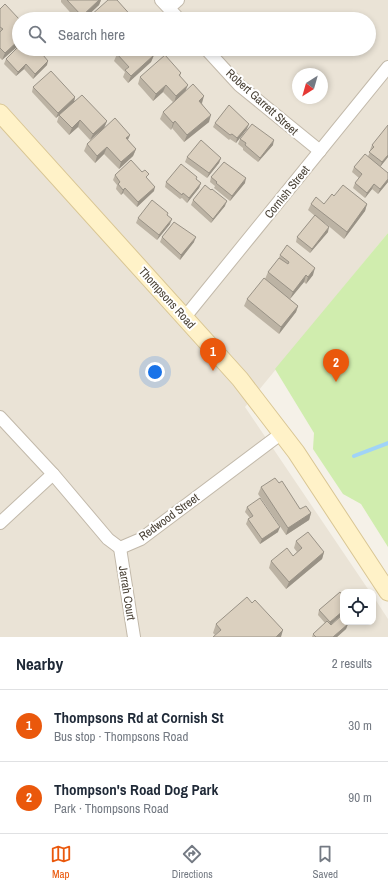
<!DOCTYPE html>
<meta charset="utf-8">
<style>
body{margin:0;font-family:"Archivo Narrow",sans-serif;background:#f2f2f3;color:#1f2937}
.controls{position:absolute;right:12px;bottom:12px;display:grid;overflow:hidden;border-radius:8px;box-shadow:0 2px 6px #0003}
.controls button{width:36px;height:36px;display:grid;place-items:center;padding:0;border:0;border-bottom:1px solid #e0e1e3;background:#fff;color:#1f2937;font:20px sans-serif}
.compass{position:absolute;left:292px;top:68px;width:36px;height:36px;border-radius:50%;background:#fff;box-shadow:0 2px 6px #0003;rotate:217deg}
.you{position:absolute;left:155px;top:372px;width:14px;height:14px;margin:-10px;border:3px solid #fff;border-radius:50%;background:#1a73e8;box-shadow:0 0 0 6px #1a73e833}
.badge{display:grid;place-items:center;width:26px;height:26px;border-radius:50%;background:#ea580c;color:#fff;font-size:13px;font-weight:700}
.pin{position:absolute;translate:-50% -33px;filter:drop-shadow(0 1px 2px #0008)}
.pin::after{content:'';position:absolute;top:21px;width:14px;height:12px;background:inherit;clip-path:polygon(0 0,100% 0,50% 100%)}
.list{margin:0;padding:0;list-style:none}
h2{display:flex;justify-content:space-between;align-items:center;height:52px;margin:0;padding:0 16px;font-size:17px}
h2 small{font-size:13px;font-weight:400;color:#747a83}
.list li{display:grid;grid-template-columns:26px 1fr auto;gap:12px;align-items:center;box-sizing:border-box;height:72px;padding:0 16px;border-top:1px solid #e0e1e3}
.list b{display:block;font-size:15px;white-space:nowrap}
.list p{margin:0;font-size:13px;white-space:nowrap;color:#747a83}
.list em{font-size:13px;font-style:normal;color:#747a83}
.icon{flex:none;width:22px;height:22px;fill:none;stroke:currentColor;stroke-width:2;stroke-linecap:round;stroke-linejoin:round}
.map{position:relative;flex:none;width:388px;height:637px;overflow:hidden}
.search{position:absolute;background:#fff;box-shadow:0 2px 6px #0003;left:12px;right:12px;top:12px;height:44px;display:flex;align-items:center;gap:10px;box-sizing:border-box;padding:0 14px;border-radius:22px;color:#747a83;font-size:15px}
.sheet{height:196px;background:#fff}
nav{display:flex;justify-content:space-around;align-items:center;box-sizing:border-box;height:56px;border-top:1px solid #e0e1e3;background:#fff;font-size:11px;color:#747a83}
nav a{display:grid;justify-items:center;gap:2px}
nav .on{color:#ea580c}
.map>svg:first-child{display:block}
.residential{fill:#eae3d6;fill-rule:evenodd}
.green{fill:#d0edae}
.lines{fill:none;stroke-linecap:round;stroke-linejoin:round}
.stream{stroke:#a0d3f7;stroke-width:4}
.street-casing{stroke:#c2b9aa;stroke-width:14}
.secondary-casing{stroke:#d9c694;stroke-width:19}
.street{stroke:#fff;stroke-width:12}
.secondary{stroke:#fff2c8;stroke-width:17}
.wall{fill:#bcb3a4}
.shaded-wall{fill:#999286}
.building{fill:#dbd0bf;stroke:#999286}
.labels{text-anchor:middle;stroke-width:4;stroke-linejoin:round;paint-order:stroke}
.street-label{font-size:12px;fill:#4a4236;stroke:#fff}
</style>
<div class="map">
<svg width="388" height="637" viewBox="0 0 388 637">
<rect width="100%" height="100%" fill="#f5f1e8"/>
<path class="residential" d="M0 0H388V233L245 407 370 592H343V622H373V596L388 619V637H0ZM19 19H369V49H19ZM298 74H322V98H298Z"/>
<path class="green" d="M388 233V547L361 504 343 494 313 449 314 433 275 369Z"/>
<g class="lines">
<path class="stream" d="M354 456 388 443"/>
<defs>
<g id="street">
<path d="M161 0 179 19"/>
<path d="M169 8 178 0"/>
<path d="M206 49 239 85 320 151"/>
<path d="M185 317 388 67"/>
<path d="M0 417 53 474 108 539 120 548"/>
<path d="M0 523 53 474"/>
<path d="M120 548 141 539 282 433"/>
<path d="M120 548 134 637"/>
</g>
<path id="secondary" d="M0 113 240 379 296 452 388 592"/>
</defs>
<use href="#street" class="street-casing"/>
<use href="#secondary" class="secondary-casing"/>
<use href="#street" class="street"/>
<use href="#secondary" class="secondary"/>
</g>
<g class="wall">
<path d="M61 0H101L99 5 84 19H76L61 2Z"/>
<path d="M0 9 19 19V45L2 60 0 58Z"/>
<path d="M154 51 152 53 154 55 151 62 128 83 123 77 125 72 114 61 117 54Z"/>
<path d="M6 59 47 65 33 79 24 69 16 76 4 64Z"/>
<path d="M181 73 180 77 186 90 202 103 209 122 184 142 172 128 171 130 160 119 163 112 173 102 163 92 153 101 138 84 140 77Z"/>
<path d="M33 87 75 97 74 102 56 118 32 92Z"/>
<path d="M59 115 107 121 104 128 90 140 78 127 69 135 57 122Z"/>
<path d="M215 123 247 129 236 143 230 139 229 140 213 127Z"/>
<path d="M130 135 128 140 136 149 133 156 119 169 104 154 95 163 84 151 87 144Z"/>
<path d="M240 139 273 145 258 162 243 150V148L238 144Z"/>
<path d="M372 145 388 157 380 167 388 173V182L378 194 372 189 365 198 353 188 355 183 359 178 352 172 354 167 368 156 371 150H370Z"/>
<path d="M187 157 221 158 219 163 207 178 185 162Z"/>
<path d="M115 175 148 179 154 191 137 207 123 193 121 195 116 189 117 185 113 180Z"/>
<path d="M211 177 245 183 230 201 214 188 215 186 210 182Z"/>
<path d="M196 179 201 183 199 188 187 203 182 198 180 199 165 187 166 182Z"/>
<path d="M334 196 367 204 365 211 344 239 325 223 328 232 310 253 296 242 297 237 315 216 308 210 311 204H324Z"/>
<path d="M193 200 225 206 211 223 191 205Z"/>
<path d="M138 218 170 224 157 240 136 223Z"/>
<path d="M162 237 194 242 180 260 160 242Z"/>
<path d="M280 255 313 275 306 284 304 282 290 299 298 306 296 312 279 334 244 306 247 299 265 279 268 272 278 260Z"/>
<path d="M279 483 300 509 311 513 309 520 286 535 258 494 261 487Z"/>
<path d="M247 507 278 532 260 544 246 524 248 519 250 518 245 512Z"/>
<path d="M296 541 324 552 322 559 286 589 269 568 271 561 293 556 297 552 294 548Z"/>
<path d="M340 592 331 625 348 624 346 629 337 637H312L313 634 325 623 318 615 319 610Z"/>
<path d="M252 603 215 635 213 633 216 624Z"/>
</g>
<g class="shaded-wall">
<path d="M99 0H101L99 5 84 19H81L82 16Z"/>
<path d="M19 40V45L2 60 5 53Z"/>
<path d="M151 49H155L154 51 147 57 149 50Z"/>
<path d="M154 55 151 62 128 83 131 76Z"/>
<path d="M48 61 47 65 33 79 35 74Z"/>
<path d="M26 64 24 69 16 76 18 72Z"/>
<path d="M166 85 163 92 153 101 156 94Z"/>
<path d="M188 85 185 92 174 103 176 96Z"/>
<path d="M204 96 202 103 196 108 199 101Z"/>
<path d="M75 97 74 102 56 118 58 113Z"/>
<path d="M211 115 209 122 184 142 187 135Z"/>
<path d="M80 120 78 127 69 135 72 128Z"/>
<path d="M107 121 104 128 90 140 93 134Z"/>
<path d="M175 121 172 128 171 130 173 123Z"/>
<path d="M249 124 247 129 236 143 237 138Z"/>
<path d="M130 135 127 141 126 138Z"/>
<path d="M274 140 273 145 258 162 260 158Z"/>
<path d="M107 147 104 154 95 163 97 156Z"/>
<path d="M136 149 133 156 119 169 121 162Z"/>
<path d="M388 155V157L380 167 382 162Z"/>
<path d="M221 158 219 163 207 178 209 173Z"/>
<path d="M246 178 245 183 230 201 232 196Z"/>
<path d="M388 179V182L378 194 380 189Z"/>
<path d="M201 183 199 188 187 203 189 198Z"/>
<path d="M374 184 372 189 365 198 367 193Z"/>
<path d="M155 187 154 191 137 207 138 202Z"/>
<path d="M125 188 123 193 121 195 123 190Z"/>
<path d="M227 201 225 206 211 223 213 219Z"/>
<path d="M367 204 365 211 344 239 347 232Z"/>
<path d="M172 219 170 224 157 240 159 235Z"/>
<path d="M329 227 328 232 310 253 312 249Z"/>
<path d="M196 237 194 242 180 260 181 255Z"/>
<path d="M315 268 313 275 306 284 308 277Z"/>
<path d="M306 275 304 282 290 299 293 292Z"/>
<path d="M298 306 296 312 279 334 281 327Z"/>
<path d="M311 513 309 520 286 535 288 528Z"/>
<path d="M280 527 278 532 260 544 262 539Z"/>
<path d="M324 552 322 559 286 589 289 582Z"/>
<path d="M343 611V614L328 627 330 622Z"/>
<path d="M348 624 346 629 337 637H333Z"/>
<path d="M283 630 281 637H276Z"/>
</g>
<g class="building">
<path d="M67 0H99L82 16Z"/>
<path d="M108 0H117L134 19H93L90 16Z"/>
<path d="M5 4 19 19V40L5 53 0 48V32L3 29 0 27V9Z"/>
<path d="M19 46V49H38L48 61 35 74 26 64 18 72 6 59Z"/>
<path d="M122 49H151L149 50 154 55 131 76 125 70 129 67 117 54Z"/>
<path d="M165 55 181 73 179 75 188 85 176 96 166 85 156 94 140 77Z"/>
<path d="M51 71 75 97 58 113 33 87Z"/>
<path d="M193 84 204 96 199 101 211 115 187 135 175 121 173 123 163 112Z"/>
<path d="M82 95 107 121 93 134 80 120 72 128 59 115Z"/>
<path d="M229 105 249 124 237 138 232 134 230 135 215 123Z"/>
<path d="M115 118 130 135 126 138 136 149 121 162 107 147 97 156 87 144Z"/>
<path d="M252 124 274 140 260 158 245 145 246 143 240 139Z"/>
<path d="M388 125V155L382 162 369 152 374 147 372 145Z"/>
<path d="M201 140 221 158 209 173 187 157Z"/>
<path d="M365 154 388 173V179L380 189 374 184 367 193 355 183 362 174 354 167Z"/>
<path d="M131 160 142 172 145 170 149 174 146 177 155 187 138 202 125 188 123 190 118 184 120 182 115 175Z"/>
<path d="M224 162 246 178 232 196 216 183 217 182 211 177Z"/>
<path d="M181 164 197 177 196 179 201 183 189 198 183 193 182 195 166 182Z"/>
<path d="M205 185 211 190 212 189 227 201 213 219 193 200Z"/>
<path d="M343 185 367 204 347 232 311 204 316 197 324 204 332 194 334 196Z"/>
<path d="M152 200 168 213 167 215 172 219 159 235 138 218Z"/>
<path d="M315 215 329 227 312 249 297 237Z"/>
<path d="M174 222 196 237 181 255 162 237Z"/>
<path d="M287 245 315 268 308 277 306 275 293 292 268 272 279 258 288 264 289 262 280 255Z"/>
<path d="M264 278 298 306 281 327 247 299Z"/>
<path d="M275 478 279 483 282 481 300 509 306 506 311 513 288 528 261 487Z"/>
<path d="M260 498 280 527 262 539 248 519 253 516 247 507Z"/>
<path d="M308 532 324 552 289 582 271 561 287 548 293 556 302 548 296 541Z"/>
<path d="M340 592 343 596V611L330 622 319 610Z"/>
<path d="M247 597 252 603 255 600 283 630 276 637H213L221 630 216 624Z"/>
<path d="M341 616 343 618V622H346L348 624 333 637H316L313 634 327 621 331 625Z"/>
</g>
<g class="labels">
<g class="street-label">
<text transform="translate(262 102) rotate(42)" y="4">Robert Garrett Street</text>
<text transform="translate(287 192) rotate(-51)" y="4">Cornish Street</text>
<text transform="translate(167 298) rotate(48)" y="4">Thompsons Road</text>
<text transform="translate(169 517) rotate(-36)" y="4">Redwood Street</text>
<text transform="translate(127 593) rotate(81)" y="4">Jarrah Court</text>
</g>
</g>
</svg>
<div class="controls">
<button><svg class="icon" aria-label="locate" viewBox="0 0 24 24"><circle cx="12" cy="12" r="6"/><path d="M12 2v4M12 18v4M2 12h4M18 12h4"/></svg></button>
</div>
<svg class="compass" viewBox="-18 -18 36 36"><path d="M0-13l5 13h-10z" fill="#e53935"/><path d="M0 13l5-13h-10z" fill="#747a83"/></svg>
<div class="you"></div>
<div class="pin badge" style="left:213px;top:371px">1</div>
<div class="pin badge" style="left:336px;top:382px">2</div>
<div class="search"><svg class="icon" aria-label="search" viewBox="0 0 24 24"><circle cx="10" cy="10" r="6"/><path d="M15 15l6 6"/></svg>Search here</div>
</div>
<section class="sheet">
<h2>Nearby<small>2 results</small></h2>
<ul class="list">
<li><span class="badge">1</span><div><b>Thompsons Rd at Cornish St</b><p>Bus stop · Thompsons Road</p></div><em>30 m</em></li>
<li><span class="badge">2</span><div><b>Thompson's Road Dog Park</b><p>Park · Thompsons Road</p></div><em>90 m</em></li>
</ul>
</section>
<nav>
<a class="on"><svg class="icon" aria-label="map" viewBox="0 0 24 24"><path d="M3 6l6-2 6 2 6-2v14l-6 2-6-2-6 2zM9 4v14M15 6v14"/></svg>Map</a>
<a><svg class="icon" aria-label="directions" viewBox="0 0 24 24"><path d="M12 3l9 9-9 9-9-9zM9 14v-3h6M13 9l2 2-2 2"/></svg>Directions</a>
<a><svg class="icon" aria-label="saved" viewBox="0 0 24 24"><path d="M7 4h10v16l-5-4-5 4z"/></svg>Saved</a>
</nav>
